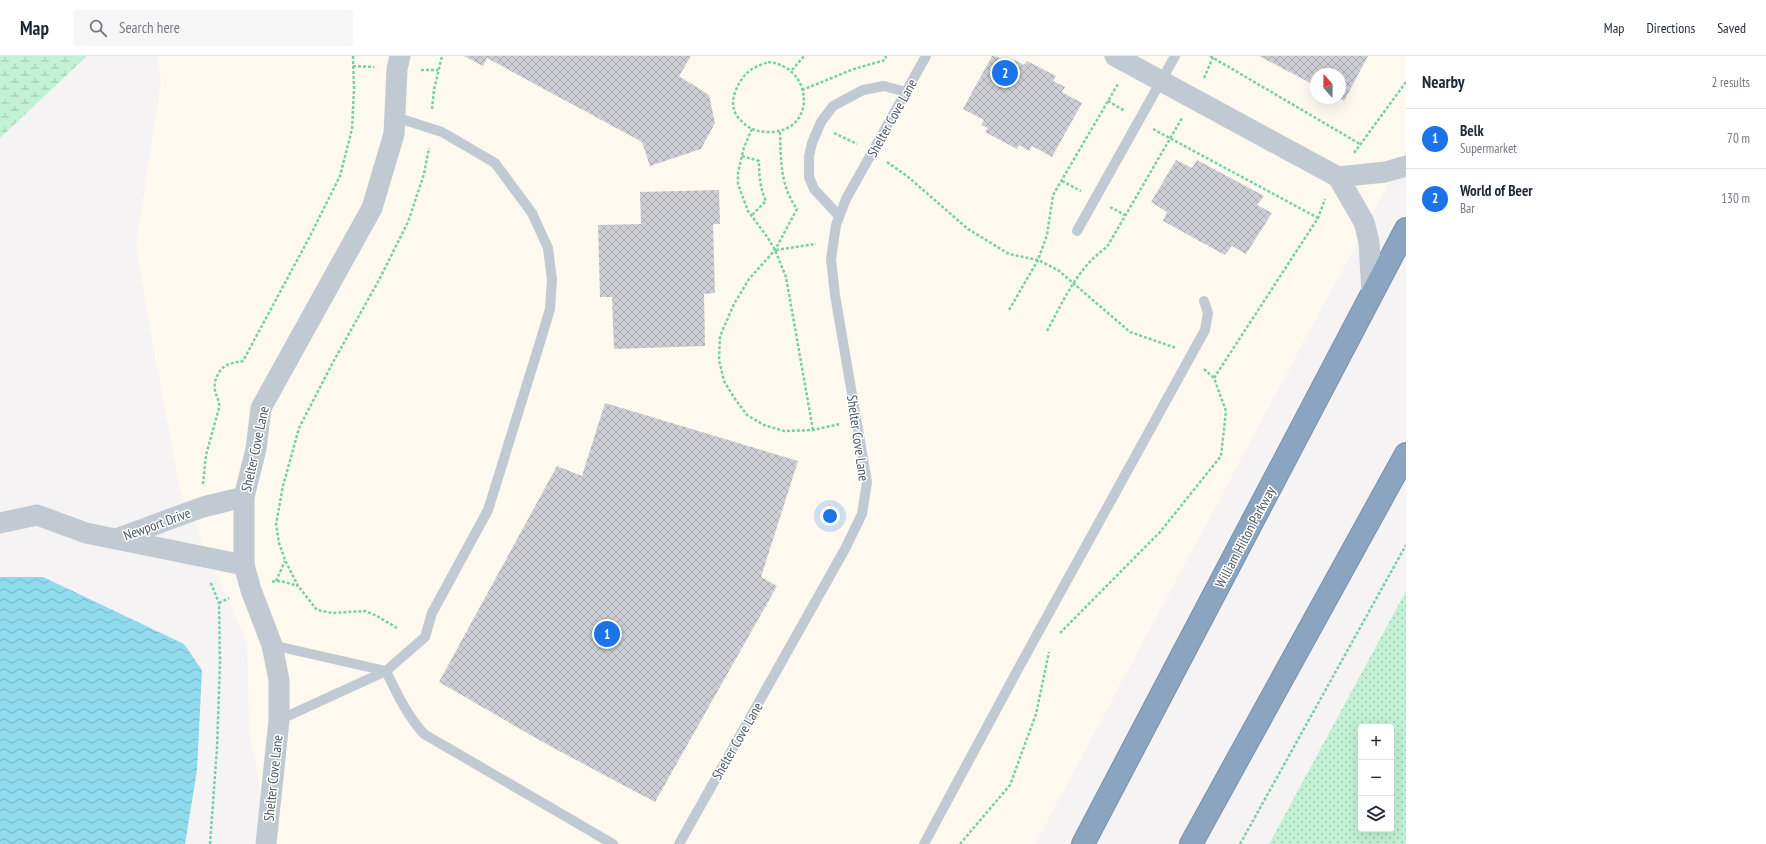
<!DOCTYPE html>
<meta charset="utf-8">
<style>
body{margin:0;font-family:"PT Sans Narrow",sans-serif;background:#f6f6f7;color:#1f2937}
.controls{position:absolute;right:12px;bottom:12px;display:grid;overflow:hidden;border-radius:4px;box-shadow:0 4px 16px #0002}
.controls button{width:36px;height:36px;display:grid;place-items:center;padding:0;border:0;border-bottom:1px solid #e0e1e3;background:#fff;color:#1f2937;font:20px sans-serif}
.compass{position:absolute;left:1310px;top:12px;width:36px;height:36px;border-radius:50%;background:#fff;box-shadow:0 4px 16px #0002;rotate:340deg}
.you{position:absolute;left:830px;top:460px;width:14px;height:14px;margin:-10px;border:3px solid #fff;border-radius:50%;background:#1a73e8;box-shadow:0 0 0 6px #1a73e833}
.badge{display:grid;place-items:center;width:26px;height:26px;border-radius:50%;background:#1a73e8;color:#fff;font-size:13px;font-weight:700}
.pin{position:absolute;translate:-50% -50%;border:2px solid #fff;box-shadow:0 1px 4px #0006}
.list{margin:0;padding:0;list-style:none}
h2{display:flex;justify-content:space-between;align-items:center;height:52px;margin:0;padding:0 16px;font-size:17px}
h2 small{font-size:13px;font-weight:400;color:#747a83}
.list li{display:grid;grid-template-columns:26px 1fr auto;gap:12px;align-items:center;box-sizing:border-box;height:60px;padding:0 16px;border-top:1px solid #e0e1e3}
.list b{display:block;font-size:15px;white-space:nowrap}
.list p{margin:0;font-size:13px;white-space:nowrap;color:#747a83}
.list em{font-size:13px;font-style:normal;color:#747a83}
.icon{flex:none;width:22px;height:22px;fill:none;stroke:currentColor;stroke-width:2;stroke-linecap:round;stroke-linejoin:round}
.map{position:relative;flex:none;width:1406px;height:788px;overflow:hidden}
header{display:flex;align-items:center;gap:24px;box-sizing:border-box;height:56px;padding:0 20px;background:#fff;border-bottom:1px solid #e0e1e3}
header strong{font-size:19px}
nav{display:flex;gap:22px;margin-inline-start:auto;font-size:14px}
.search{width:280px;height:36px;background:#f6f6f7;display:flex;align-items:center;gap:10px;box-sizing:border-box;padding:0 14px;border-radius:4px;color:#747a83;font-size:15px}
main{display:flex}
aside{flex:1;background:#fff}
.map>svg:first-child{display:block}
.commercial{fill:#fdf9ef;fill-rule:evenodd}
.grass{fill:url(#grass-dots);fill-rule:evenodd}
.wetland{fill:url(#wetland-marsh)}
.water{fill:url(#water-waves)}
.building{fill:url(#building-cross-hatch)}
.lines{fill:none;stroke-linecap:round;stroke-linejoin:round}
.highway-casing{stroke:#7690ad;stroke-width:24}
.path{stroke:#7ad0a6;stroke-width:2.5;stroke-dasharray:3 2;stroke-linecap:butt}
.lane{stroke:#c1cad2;stroke-width:10}
.street{stroke:#c1cad2;stroke-width:21}
.highway{stroke:#8ba5c1;stroke-width:22}
.labels{text-anchor:middle;stroke-width:3;stroke-linejoin:round;paint-order:stroke}
.street-label{font-size:14px;fill:#4a5661;stroke:#fff}
</style>
<header>
<strong>Map</strong>
<div class="search"><svg class="icon" aria-label="search" viewBox="0 0 24 24"><circle cx="10" cy="10" r="6"/><path d="M15 15l6 6"/></svg>Search here</div>
<nav><a>Map</a><a>Directions</a><a>Saved</a></nav>
</header>
<main>
<div class="map">
<svg width="1406" height="788" viewBox="0 0 1406 788">
<defs>
<pattern id="grass-dots" width="8" height="8" patternUnits="userSpaceOnUse"><rect width="8" height="8" fill="#c3f1d5"/><path d="M2 2h.1M6 6h.1" fill="none" stroke="#a0c6b0" stroke-width="1.8" stroke-linecap="round"/></pattern>
<pattern id="wetland-marsh" width="20" height="14" patternUnits="userSpaceOnUse"><rect width="20" height="14" fill="#c3f1d5"/><path d="M1 5h8M5 5V1M11 12h8M15 12V8" fill="none" stroke="#a0c6b0"/></pattern>
<pattern id="water-waves" width="16" height="10" patternUnits="userSpaceOnUse"><rect width="16" height="10" fill="#90daee"/><path d="M0 5q4-4 8 0t8 0" fill="none" stroke="#78b4c4"/></pattern>
<pattern id="building-cross-hatch" width="8" height="8" patternUnits="userSpaceOnUse"><rect width="8" height="8" fill="#cdcfd5"/><path d="M0 0l8 8M0 8l8-8" fill="none" stroke="#a8abb0"/></pattern>
</defs>
<rect width="100%" height="100%" fill="#f5f3f3"/>
<path class="commercial" d="M157 0H1406V95L1035 788H269L249 671 247 587 180 434 151 279 136 190 161 24ZM1316 18H1340V42H1316Z"/>
<path class="grass" d="M1406 535V788H1269ZM1361 671H1391V773H1361Z"/>
<path class="wetland" d="M0 0H87L0 82Z"/>
<path class="water" d="M0 521H43L184 588 202 614 197 714 185 788H0Z"/>
<g class="building">
<path d="M464 0H691L679 20 709 39 715 67 701 93 650 110 642 86 487 2 483 10Z"/>
<path d="M992 0H996L1012 9 1015 4 1024 9 1027 5 1056 20 1053 25 1065 31 1062 36 1082 47 1052 101 1032 90 1029 95 1019 89 1017 93 985 76 988 72 981 69 984 64 963 53Z"/>
<path d="M1259 0H1368L1344 45 1340 42V18H1316V30Z"/>
<path d="M1176 104 1192 112 1197 104 1264 140 1257 149 1272 157 1246 198 1232 190 1225 199 1163 165 1167 156 1151 146Z"/>
<path d="M719 134 720 168H713L715 237 704 238 705 290 614 293 612 241H600L598 169 641 168 640 136Z"/>
<path d="M605 347 798 405 761 521 777 530 655 746 548 689 439 626 557 410 582 420Z"/>
</g>
<g class="lines">
<defs>
<g id="highway">
<path d="M1083 788 1406 173"/>
<path d="M1191 788 1406 398"/>
</g>
</defs>
<use href="#highway" class="highway-casing"/>
<g class="path">
<path d="M1210 0 1360 88"/>
<path d="M768 6C813 10 818 75 770 76 761 76 754 75 747 70 742 66 735 60 734 53 730 43 739 24 747 17 753 11 761 9 768 6Z"/>
<path d="M353 10 374 11"/>
<path d="M421 14H438"/>
<path d="M792 14 804 0"/>
<path d="M1204 22 1213 1"/>
<path d="M802 34 854 13 885 4 886 0"/>
<path d="M1108 45 1125 55"/>
<path d="M432 53 434 34 442 0"/>
<path d="M752 73 744 91 738 117V128L748 155 768 182 775 194 786 221 813 374"/>
<path d="M1153 73 1318 162"/>
<path d="M780 76C781 105 780 129 797 153L775 194 749 223 734 248 720 280 719 304 724 325 735 343 747 359 764 369 784 375 813 374 840 368"/>
<path d="M834 77 857 88"/>
<path d="M1354 97 1406 26"/>
<path d="M742 100 759 105C759 119 760 132 766 145L751 160"/>
<path d="M887 106 907 120 968 173 1009 198 1038 204 1058 214 1130 276 1176 292"/>
<path d="M1062 125 1081 135"/>
<path d="M1110 151 1125 159"/>
<path d="M776 194 816 188"/>
<path d="M1009 254 1038 204 1047 179 1053 139 1118 28"/>
<path d="M1047 275C1064 244 1077 212 1107 191L1182 62"/>
<path d="M1204 313 1214 322"/>
<path d="M203 428 206 399 219 352C220 344 216 341 215 334 213 324 220 310 230 308 234 306 238 306 243 305L309 182 340 120 352 73 354 33 353 0"/>
<path d="M276 525 285 505"/>
<path d="M272 526C280 523 290 528 298 530"/>
<path d="M219 547 229 542"/>
<path d="M397 572 377 560 365 555 332 557 317 554 298 530 285 504 279 487 276 468 283 430 299 372 332 308 379 224 408 166 424 118 429 92"/>
<path d="M1060 577 1160 476 1221 400 1226 355 1214 322 1318 162 1325 143"/>
<path d="M210 788 217 692 220 607 219 547 210 525"/>
<path d="M960 788 1010 729 1036 658 1049 596"/>
<path d="M1240 788 1406 489"/>
</g>
<g class="lane">
<path d="M395 61 442 76 495 107 532 157 548 192 552 224 550 253 541 283 488 454 432 557 425 581 386 615C397 638 407 659 424 678L613 788"/>
<path d="M839 160 814 133 809 121V100L812 87 821 66 833 50 863 34 884 30 906 36"/>
<path d="M1077 175 1175 0"/>
<path d="M272 589 386 615"/>
<path d="M279 664 386 615"/>
<path d="M679 788 845 493 862 458 867 426 835 239 831 203 836 169 846 143 926 0"/>
<path d="M924 788 1017 615 1205 274 1208 257 1204 245"/>
</g>
<g class="street">
<path d="M1115 0 1338 121 1364 166 1369 186 1372 239"/>
<path d="M1338 121 1385 116 1406 110"/>
<path d="M0 467 37 459 86 477 244 509"/>
<path d="M116 483 203 451 244 441"/>
<path d="M266 788 279 664V624L272 589 251 534 244 509V441L256 393 261 352 372 152 394 78 397 13 400 0"/>
</g>
<use href="#highway" class="highway"/>
</g>
<g class="labels">
<g class="street-label">
<text transform="translate(892 62) rotate(-61)" y="5">Shelter Cove Lane</text>
<text transform="translate(858 382) rotate(82)" y="5">Shelter Cove Lane</text>
<text transform="translate(255 393) rotate(-78)" y="5">Shelter Cove Lane</text>
<text transform="translate(157 468) rotate(-20)" y="5">Newport Drive</text>
<text transform="translate(1245 481) rotate(-62)" y="5">William Hilton Parkway</text>
<text transform="translate(737 685) rotate(-60)" y="5">Shelter Cove Lane</text>
<text transform="translate(273 722) rotate(-84)" y="5">Shelter Cove Lane</text>
</g>
</g>
</svg>
<div class="controls">
<button>+</button>
<button>−</button>
<button><svg class="icon" aria-label="layers" viewBox="0 0 24 24"><path d="M12 4l9 5-9 5-9-5zM3 14l9 5 9-5"/></svg></button>
</div>
<svg class="compass" viewBox="-18 -18 36 36"><path d="M0-13l5 13h-10z" fill="#e53935"/><path d="M0 13l5-13h-10z" fill="#747a83"/></svg>
<div class="you"></div>
<div class="pin badge" style="left:607px;top:578px">1</div>
<div class="pin badge" style="left:1005px;top:17px">2</div>
</div>
<aside>
<h2>Nearby<small>2 results</small></h2>
<ul class="list">
<li><span class="badge">1</span><div><b>Belk</b><p>Supermarket</p></div><em>70 m</em></li>
<li><span class="badge">2</span><div><b>World of Beer</b><p>Bar</p></div><em>130 m</em></li>
</ul>
</aside>
</main>
